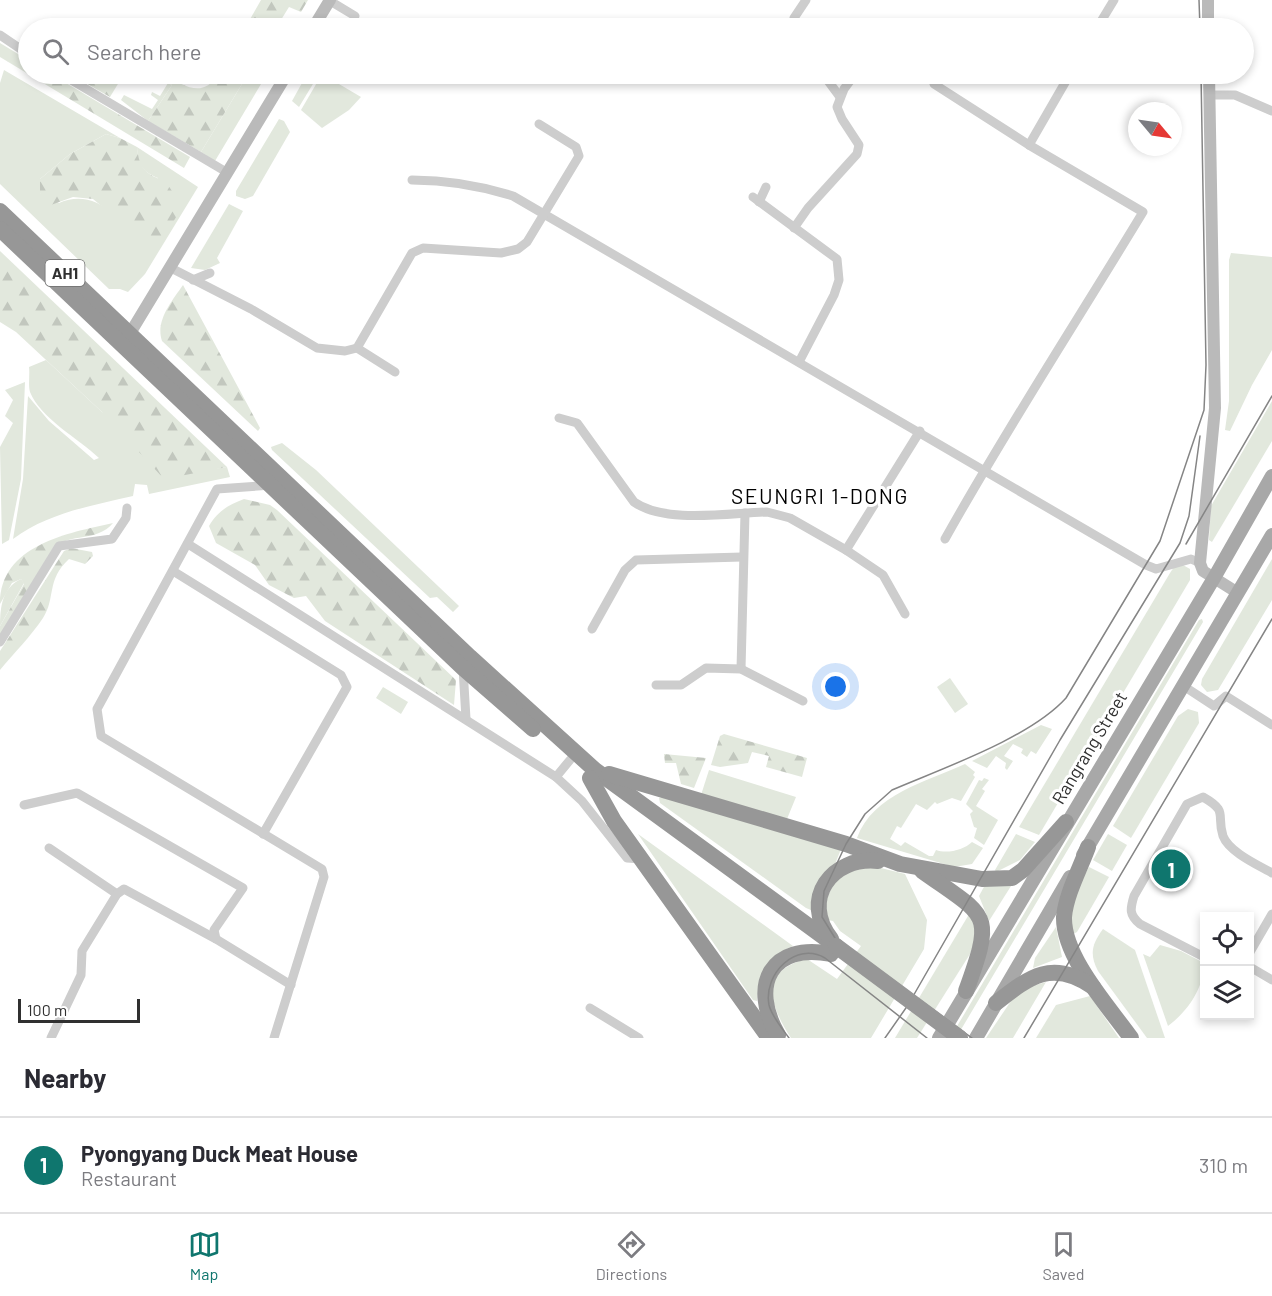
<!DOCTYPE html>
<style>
body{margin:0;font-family:Barlow,sans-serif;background:#f7f7f7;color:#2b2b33}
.controls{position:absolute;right:18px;bottom:18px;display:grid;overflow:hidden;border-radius:0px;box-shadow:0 3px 9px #0003}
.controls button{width:54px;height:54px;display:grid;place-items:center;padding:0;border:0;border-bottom:2px solid #e1e1e2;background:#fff;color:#2b2b33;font:30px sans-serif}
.compass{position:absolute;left:1128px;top:102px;width:54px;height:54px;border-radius:50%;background:#fff;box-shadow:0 3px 9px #0003;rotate:119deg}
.scale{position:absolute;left:18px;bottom:15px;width:122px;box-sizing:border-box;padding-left:6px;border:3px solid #303030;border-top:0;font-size:16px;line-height:21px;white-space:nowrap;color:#303030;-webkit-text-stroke:4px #fff;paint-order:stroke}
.you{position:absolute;left:836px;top:687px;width:21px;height:21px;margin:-15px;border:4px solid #fff;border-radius:50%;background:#1a73e8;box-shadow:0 0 0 9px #1a73e833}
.badge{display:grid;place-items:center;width:39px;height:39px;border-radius:50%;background:#0f766e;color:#fff;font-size:20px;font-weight:700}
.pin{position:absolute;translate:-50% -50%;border:3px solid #fff;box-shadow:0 2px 6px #0006}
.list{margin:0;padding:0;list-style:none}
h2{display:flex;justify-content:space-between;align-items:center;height:78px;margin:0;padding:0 24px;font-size:26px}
h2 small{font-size:20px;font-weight:400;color:#7c7c81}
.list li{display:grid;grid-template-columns:39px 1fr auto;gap:18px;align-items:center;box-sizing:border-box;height:96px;padding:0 24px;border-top:2px solid #e1e1e2}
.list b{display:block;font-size:22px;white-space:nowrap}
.list p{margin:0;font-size:20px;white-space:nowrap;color:#7c7c81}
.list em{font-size:20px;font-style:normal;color:#7c7c81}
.icon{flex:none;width:33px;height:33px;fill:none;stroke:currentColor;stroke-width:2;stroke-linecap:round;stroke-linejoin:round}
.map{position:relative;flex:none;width:1272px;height:1038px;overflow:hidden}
.search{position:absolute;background:#fff;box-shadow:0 3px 9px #0003;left:18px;right:18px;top:18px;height:66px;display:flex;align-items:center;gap:15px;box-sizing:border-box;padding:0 21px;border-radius:33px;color:#7c7c81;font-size:22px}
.sheet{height:174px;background:#fff}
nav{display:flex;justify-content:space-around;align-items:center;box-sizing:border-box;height:84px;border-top:2px solid #e1e1e2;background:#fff;font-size:16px;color:#7c7c81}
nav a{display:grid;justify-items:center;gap:3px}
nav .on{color:#0f766e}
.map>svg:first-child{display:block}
.green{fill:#e2e8dd}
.forest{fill:url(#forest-firs)}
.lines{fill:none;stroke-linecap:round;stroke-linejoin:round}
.street{stroke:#cdcdcd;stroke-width:9}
.secondary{stroke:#bababa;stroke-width:12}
.primary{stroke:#a8a8a8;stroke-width:14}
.highway{stroke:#979797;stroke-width:16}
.tram{stroke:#858585;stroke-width:1.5}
.highway-bridge{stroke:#979797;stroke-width:16}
.labels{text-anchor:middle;stroke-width:6;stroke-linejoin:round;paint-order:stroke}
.shield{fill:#fff;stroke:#6e6e6e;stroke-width:1.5}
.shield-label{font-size:16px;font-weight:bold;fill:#303030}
.street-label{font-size:18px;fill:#303030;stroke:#fff}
.quarter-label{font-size:21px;letter-spacing:1.5px;fill:#000;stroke:#fff}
</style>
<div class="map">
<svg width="1272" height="1038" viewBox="0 0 1272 1038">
<defs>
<pattern id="forest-firs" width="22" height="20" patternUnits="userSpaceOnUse" patternTransform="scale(1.5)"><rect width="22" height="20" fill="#e2e8dd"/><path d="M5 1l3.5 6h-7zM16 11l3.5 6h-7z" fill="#c2c7be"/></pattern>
</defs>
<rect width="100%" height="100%" fill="#fff"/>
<g class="green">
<path d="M4 70 120 138 106 134 70 154 40 179V193L59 203C95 187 119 219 145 241L158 178C141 171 138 164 137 147L198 187 145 274 128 292 120 289H109L0 184V83Z"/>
<path d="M248 74H267L215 161 201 152Z"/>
<path d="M307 74H319L299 107 292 101Z"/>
<path d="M322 74 361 97 349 110 322 128 301 110Z"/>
<path d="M168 83 172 85 148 121 121 100 124 95 152 109 158 100 151 95 152 92 160 96Z"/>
<path d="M279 119 284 121 290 132 253 196 245 199 236 196V191Z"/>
<path d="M229 204 243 211 217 258 220 263 205 270 191 268Z"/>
<path d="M1231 253 1272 257V350L1252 385 1230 431 1225 430 1229 401V260Z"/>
<path d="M46 360 102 412 206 470 227 467 230 477 149 494 147 485 135 484 133 496C90 506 48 513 13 539L23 479 28 396 49 421 94 460 99 458C79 439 40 418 30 392 28 385 30 374 29 367Z"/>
<path d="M25 382 21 479 9 540 2 544 0 447 13 423 5 416 13 400 5 390Z"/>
<path d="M1272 401V441L1212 542 1209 540 1211 506Z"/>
<path d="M282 443 316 470 459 606 453 612 437 597 430 598 272 450 271 447Z"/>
<path d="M1272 559V600L1218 690 1207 692 1201 685 1202 679Z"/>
<path d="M1183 565 1190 569V580L1039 835 1019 827 1170 573 1174 567Z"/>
<path d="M21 579 24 583 0 626C0 607 2 588 21 579Z"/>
<path d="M1202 619 1203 622 956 1038H950L1199 620Z"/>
<path d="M950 678 968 704 955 713 937 687Z"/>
<path d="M383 687 408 702 401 714 376 698Z"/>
<path d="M1188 709 1198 712 1199 723 1131 838 1113 826 1178 716Z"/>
<path d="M1041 725 1052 729 1036 754 1031 751 1027 757 1021 753 1023 749 1013 744 1004 756 1013 761 1007 770 1005 768 1006 763 996 756 987 768 972 761Z"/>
<path d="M965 764 975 772 973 775 975 777 961 801 952 798 937 804 935 802 927 810 916 804 901 828 897 826 890 839 901 846 905 842 929 856H933L936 850C947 854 964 850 972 842L983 848 972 864 954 867 857 838C873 794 926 782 965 764Z"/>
<path d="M709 770 796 797 787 819 701 795Z"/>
<path d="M984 778 989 780 982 789 985 791 976 806 998 820 984 845 974 838 977 828 974 827 970 814 973 811 966 804 979 780 982 781Z"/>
<path d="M663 797 841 849 816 912 806 908 660 803 659 798Z"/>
<path d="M638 834 793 946C766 957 759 973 757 1001L753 1000Z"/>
<path d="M1016 834 1035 842 1020 860 996 872 995 870Z"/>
<path d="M1108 834 1127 845 1112 871 1093 860Z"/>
<path d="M869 865 905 874 927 920 924 949 871 1038H791C769 1004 758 971 807 959L837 979 861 946 840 931 833 921 828 920 825 902 838 875Z"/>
<path d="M1089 867 1109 877 1077 932 1073 934C1066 911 1078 887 1089 867Z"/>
<path d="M985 885 1011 886 989 921 979 896Z"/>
<path d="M968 916H974L975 940 970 954 917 1038H895Z"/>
<path d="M1056 927 1062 957 1033 968 1035 958Z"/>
<path d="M1103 929 1135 950 1165 1038H1147L1098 971C1089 954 1092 944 1103 929Z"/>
<path d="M1160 945 1181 951 1204 963C1204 988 1188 1011 1168 1026L1143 954 1150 957Z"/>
<path d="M1046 982 1013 1038H986L1013 998 1022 989Z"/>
<path d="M1090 996 1119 1038H1036L1056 1005Z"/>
</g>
<g class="forest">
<path d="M261 0H308L301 12 289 7 276 28H245Z"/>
<path d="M0 43 28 60V74H51L190 157 184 168 0 57Z"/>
<path d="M70 74H124L110 97Z"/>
<path d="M218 74H248L201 152 148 121 172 85 162 79 164 75C185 86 203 99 218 74Z"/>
<path d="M106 134 120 138 137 147C140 185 164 170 174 195 176 200 177 208 178 214L163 238 145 242 93 199 73 197 48 206 40 193V179L70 154Z"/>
<path d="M0 251 227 467 164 479 102 412 16 332 0 322Z"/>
<path d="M183 285 260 428 258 431 162 341C155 321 172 301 183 285Z"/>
<path d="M244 499 270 505 277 510 456 680 454 705 325 621 306 596 294 598 269 585 255 565 216 543 209 526C218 511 228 505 244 499Z"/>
<path d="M113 523C96 543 71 532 53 548L0 635V626L24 584 21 579 12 583 0 604C0 545 68 533 113 523Z"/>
<path d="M71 548 92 552 93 556 85 564 69 559C46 580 56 598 43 618 31 636 14 653 0 670V651L64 551Z"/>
<path d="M724 734 807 758 802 777 766 767 769 756 752 752 748 763 720 767 711 765 720 736Z"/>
<path d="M664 754 706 758 694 788 681 784 676 763H665Z"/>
</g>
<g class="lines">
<g class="street">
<path d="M330 1 355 16"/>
<path d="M792 28 794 18 806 0"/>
<path d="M1097 28 1114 0"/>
<path d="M0 35 28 54"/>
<path d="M61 74 228 173"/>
<path d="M823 74 840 97"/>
<path d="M934 84 1029 145 1143 212C1077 321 1007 428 945 539"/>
<path d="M1209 95H1235L1272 111"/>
<path d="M1029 145 1070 74"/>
<path d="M412 180C448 180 478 185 513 196L1146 565 1156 569 1191 559 1200 563"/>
<path d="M753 197 837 259 839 280 834 295 799 362"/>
<path d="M759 202 766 187"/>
<path d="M794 228 808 208 857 154 859 145 842 119 837 107 844 89 855 74"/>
<path d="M171 268 251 309 317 348 345 351 357 348 395 372"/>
<path d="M193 280 210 273"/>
<path d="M357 348 412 253 423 248 501 253 518 249 527 242 579 156 576 147 539 124"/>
<path d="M559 418 577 423 634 502C665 524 729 513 767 512L790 518 846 550"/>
<path d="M272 485 217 489 97 709 101 736 322 869 324 877 274 1038"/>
<path d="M188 544 556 777 582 801 627 858 642 859"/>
<path d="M173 571 341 675 347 687 263 834"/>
<path d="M905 614 883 575 846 550 920 431"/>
<path d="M592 629 625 570 636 560 742 557"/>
<path d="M0 642 59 546 112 539 126 518 127 508"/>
<path d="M463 668 466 719"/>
<path d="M741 669 745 513"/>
<path d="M656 685H681L706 668 741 669 803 701"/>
<path d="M1182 685 1214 706 1226 696 1272 725"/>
<path d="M556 777 570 760"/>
<path d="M24 805 77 793 243 888 214 930 216 939"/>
<path d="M49 848 117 894"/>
<path d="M1250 952 1272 914"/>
<path d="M1204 957 1140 924C1129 915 1130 909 1134 896L1187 804 1203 797C1229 812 1216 814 1223 836 1229 852 1258 865 1272 873"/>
<path d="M1250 967 1272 980"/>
<path d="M590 1008 639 1038"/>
<path d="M51 1038 81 975 82 951 117 894 124 889 216 939 291 985"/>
</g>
<g class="secondary">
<path d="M1208 0V28"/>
<path d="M313 28 330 0"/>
<path d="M1209 74 1215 408 1200 563 1203 571 1238 593"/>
<path d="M126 340 287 74"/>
</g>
<g class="primary">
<path d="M1083 855 1272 535"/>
<path d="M939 1038 1214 578 1272 476"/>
<path d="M976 1038 1070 877"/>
</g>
<g class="highway">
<path d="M0 211 470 657 595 770 836 946"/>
<path d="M0 229 463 668 533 729"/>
<path d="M609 774 846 844 900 864 982 879 1012 878 1023 870 1066 822"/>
<path d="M590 778 614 821 769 1038"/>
<path d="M1088 847C1080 869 1066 894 1064 917 1063 957 1109 1007 1131 1038"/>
<path d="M922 871C988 918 995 911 966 991"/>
<path d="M831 939C800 899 832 856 878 861"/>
<path d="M996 1003C1030 976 1053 959 1093 987"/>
<path d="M778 1035C749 985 771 942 831 954"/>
</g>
<g class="tram">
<path d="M1199 0 1200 28"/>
<path d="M1186 544 1272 396"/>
<path d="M789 1038C782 1028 772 1017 769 1005 763 974 796 941 825 958L927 1038"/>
<path d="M885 1038 908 1005 1060 740 1180 543 1189 516 1200 436"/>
<path d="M972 1038 835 938 822 917 824 891 846 844 865 814 892 790C943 768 1030 738 1066 698L1160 541 1204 410 1206 365 1201 74"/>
<path d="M1024 1038 1272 619"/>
</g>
<path class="highway-bridge" d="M836 946 960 1038"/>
</g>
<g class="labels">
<rect class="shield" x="45.5" y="260" width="39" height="26" rx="4.5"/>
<g class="shield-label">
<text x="65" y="279">AH1</text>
</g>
<g class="street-label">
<text transform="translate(1090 748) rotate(-59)" y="6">Rangrang Street</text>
</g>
<g class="quarter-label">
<text x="820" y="504">SEUNGRI 1-DONG</text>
</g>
</g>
</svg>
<div class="controls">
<button><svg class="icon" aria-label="locate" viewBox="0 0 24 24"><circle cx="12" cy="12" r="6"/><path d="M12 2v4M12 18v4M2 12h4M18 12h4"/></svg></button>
<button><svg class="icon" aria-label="layers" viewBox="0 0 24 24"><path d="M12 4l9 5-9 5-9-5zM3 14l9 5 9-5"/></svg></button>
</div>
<svg class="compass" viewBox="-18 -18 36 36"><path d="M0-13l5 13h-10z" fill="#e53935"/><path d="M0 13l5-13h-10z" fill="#7c7c81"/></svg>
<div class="scale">100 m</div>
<div class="you"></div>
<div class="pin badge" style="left:1171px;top:869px">1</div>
<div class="search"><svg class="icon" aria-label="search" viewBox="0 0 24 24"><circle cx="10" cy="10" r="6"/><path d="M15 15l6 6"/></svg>Search here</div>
</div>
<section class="sheet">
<h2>Nearby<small></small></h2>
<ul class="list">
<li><span class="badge">1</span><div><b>Pyongyang Duck Meat House</b><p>Restaurant</p></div><em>310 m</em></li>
</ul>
</section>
<nav>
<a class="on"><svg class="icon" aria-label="map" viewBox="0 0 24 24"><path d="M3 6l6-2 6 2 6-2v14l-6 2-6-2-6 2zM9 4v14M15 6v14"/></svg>Map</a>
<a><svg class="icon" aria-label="directions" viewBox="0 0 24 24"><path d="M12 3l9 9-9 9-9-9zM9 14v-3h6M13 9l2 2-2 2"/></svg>Directions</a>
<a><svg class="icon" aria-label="saved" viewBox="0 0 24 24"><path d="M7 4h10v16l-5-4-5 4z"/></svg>Saved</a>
</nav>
